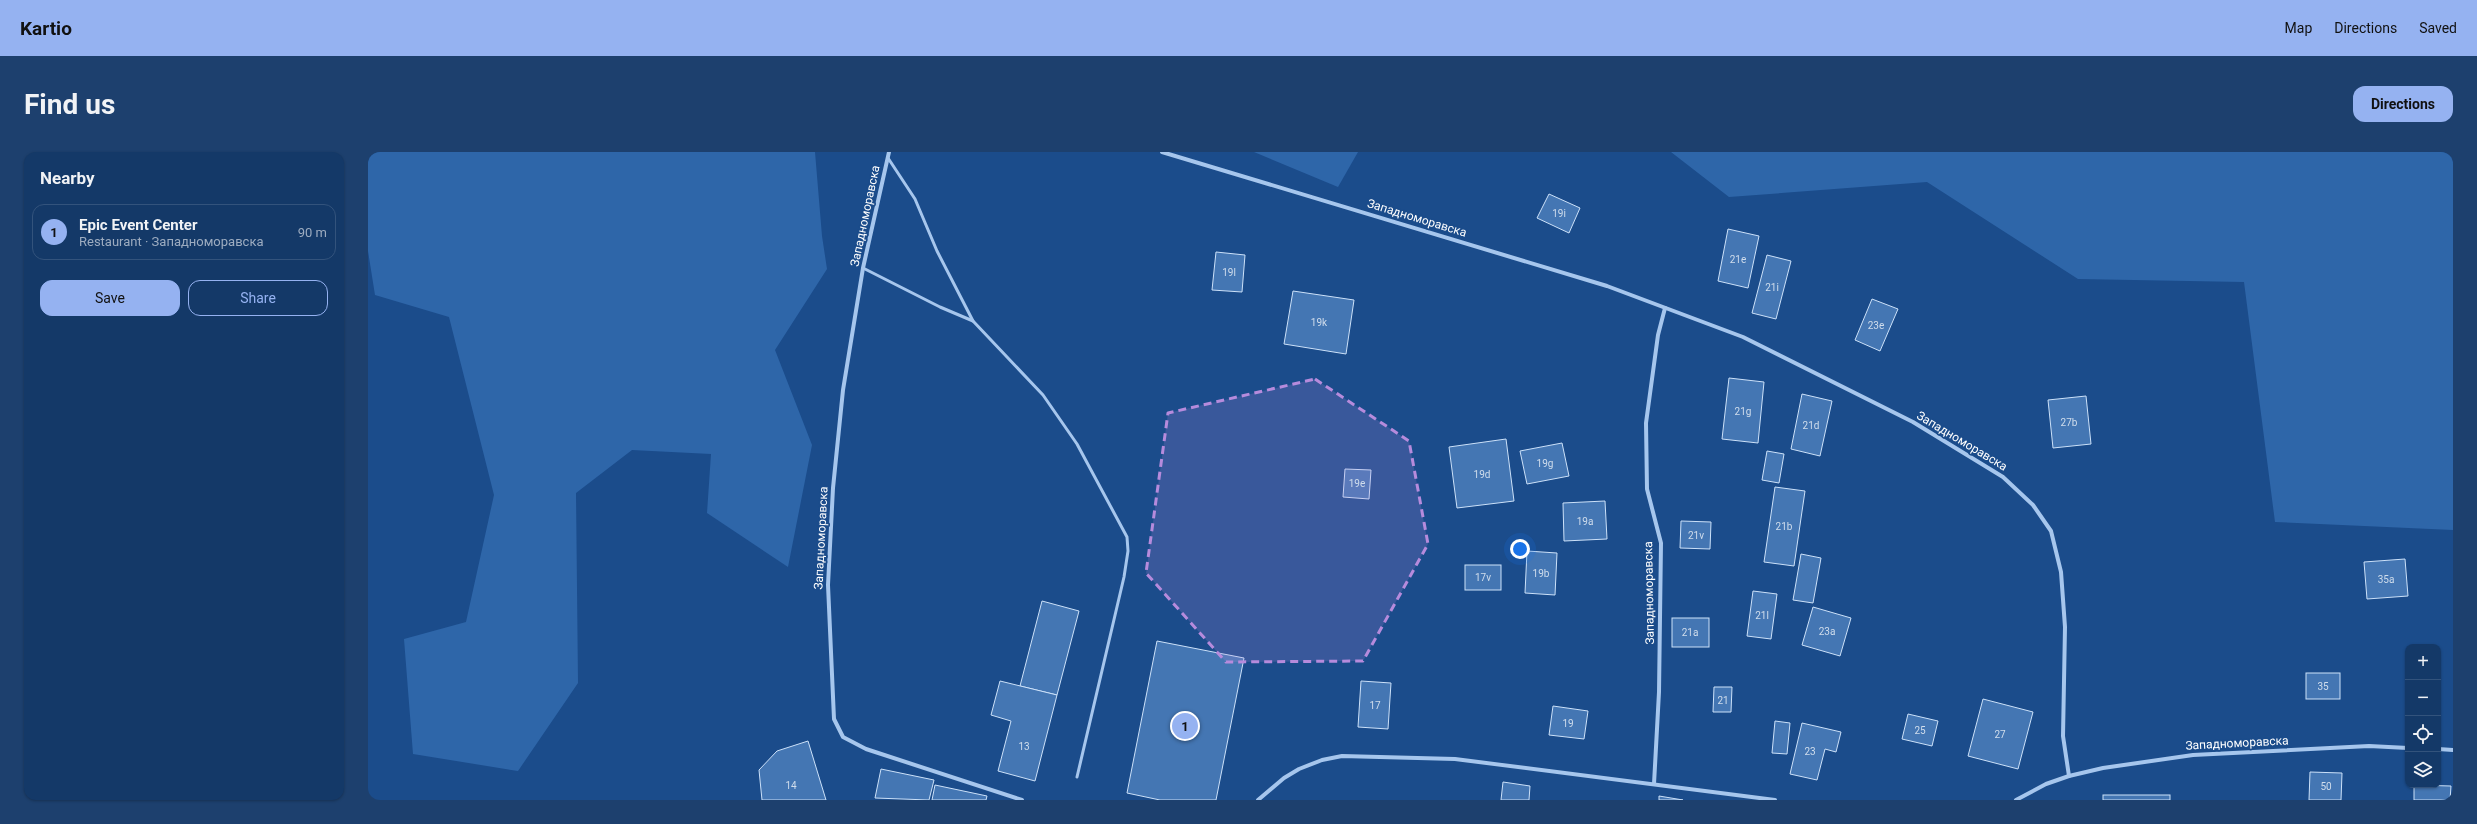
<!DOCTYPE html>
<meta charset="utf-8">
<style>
body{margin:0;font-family:Roboto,sans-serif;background:#1d406e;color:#f1f3f6}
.controls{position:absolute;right:12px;bottom:12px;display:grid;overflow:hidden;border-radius:8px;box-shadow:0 1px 3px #0004}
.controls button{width:36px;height:36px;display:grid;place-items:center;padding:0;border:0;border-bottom:1px solid #33537c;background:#143968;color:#f1f3f6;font:20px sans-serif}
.you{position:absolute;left:1152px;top:397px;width:14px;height:14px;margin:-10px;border:3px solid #fff;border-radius:50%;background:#1a73e8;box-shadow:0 0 0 6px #1a73e833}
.badge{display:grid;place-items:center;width:26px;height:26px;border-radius:50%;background:#95b2f1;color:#111;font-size:13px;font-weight:700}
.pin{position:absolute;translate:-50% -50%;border:2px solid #fff;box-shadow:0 1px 4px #0006}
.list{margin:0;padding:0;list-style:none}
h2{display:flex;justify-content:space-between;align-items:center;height:52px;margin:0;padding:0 16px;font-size:17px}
h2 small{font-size:13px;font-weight:400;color:#9dacc0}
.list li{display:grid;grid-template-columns:26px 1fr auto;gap:12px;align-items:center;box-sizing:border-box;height:56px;margin:0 8px 8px;padding:0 8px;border:1px solid #33537c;border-radius:12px}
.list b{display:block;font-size:15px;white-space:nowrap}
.list p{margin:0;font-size:13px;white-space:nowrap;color:#9dacc0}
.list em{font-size:13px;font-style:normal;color:#9dacc0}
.actions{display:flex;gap:8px;padding:12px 16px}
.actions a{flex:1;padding:9px 0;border:1px solid #95b2f1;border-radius:12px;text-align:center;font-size:14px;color:#95b2f1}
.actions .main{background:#95b2f1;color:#111}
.icon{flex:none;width:22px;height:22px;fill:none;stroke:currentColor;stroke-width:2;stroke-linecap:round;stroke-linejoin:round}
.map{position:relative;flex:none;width:2085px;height:648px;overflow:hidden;border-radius:12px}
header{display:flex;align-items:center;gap:24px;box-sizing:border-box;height:56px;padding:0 20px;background:#95b2f1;color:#111}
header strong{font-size:19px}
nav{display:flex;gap:22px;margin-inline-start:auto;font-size:14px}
.intro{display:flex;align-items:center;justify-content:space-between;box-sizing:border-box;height:96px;padding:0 24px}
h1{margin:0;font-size:28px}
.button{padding:10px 18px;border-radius:12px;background:#95b2f1;color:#111;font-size:14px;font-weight:700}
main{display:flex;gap:24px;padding:0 24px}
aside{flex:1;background:#143968;border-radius:12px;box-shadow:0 1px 3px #0004}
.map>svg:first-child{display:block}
.green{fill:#2e66a9}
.building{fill:#4476b3;stroke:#cce1f9}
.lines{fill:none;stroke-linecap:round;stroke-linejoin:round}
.service{stroke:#a6c6ed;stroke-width:3}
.minor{stroke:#a6c6ed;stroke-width:4}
.marked{fill:#b68bdc;fill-opacity:0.2;stroke:#b68bdc;stroke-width:3;stroke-dasharray:8 5;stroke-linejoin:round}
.labels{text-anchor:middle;stroke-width:3.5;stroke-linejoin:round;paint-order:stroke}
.number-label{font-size:10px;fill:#d0ddec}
.street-label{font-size:12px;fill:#fff;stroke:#1b4c8b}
</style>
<header>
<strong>Kartio</strong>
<nav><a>Map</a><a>Directions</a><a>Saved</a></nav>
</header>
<div class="intro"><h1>Find us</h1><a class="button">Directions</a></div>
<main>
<aside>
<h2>Nearby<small></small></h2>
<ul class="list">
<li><span class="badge">1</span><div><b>Epic Event Center</b><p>Restaurant · Западноморавска</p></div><em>90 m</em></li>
</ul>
<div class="actions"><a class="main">Save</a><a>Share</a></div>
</aside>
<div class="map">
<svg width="2085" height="648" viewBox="0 0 2085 648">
<rect width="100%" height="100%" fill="#1b4c8b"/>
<g class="green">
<path d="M0 0H447L454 84 459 117 407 198 444 293 420 415 339 361 343 302 264 298 208 341 210 531 150 619 45 602 36 487 98 470 126 343 81 165 7 143 0 99Z"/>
<path d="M886 0H990L970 35Z"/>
<path d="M1303 0H2085V378L1907 370 1876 130 1710 127 1559 30 1361 45Z"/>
</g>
<g class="building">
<path d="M1181 42 1212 56 1201 81 1169 66Z"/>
<path d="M1360 77 1391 84 1380 136 1350 129Z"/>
<path d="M848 100 877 103 874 140 844 138Z"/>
<path d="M1399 103 1423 109 1408 167 1384 161Z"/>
<path d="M925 139 986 148 978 202 916 192Z"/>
<path d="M1504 147 1530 157 1512 199 1487 188Z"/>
<path d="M1361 226 1396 230 1390 291 1354 287Z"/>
<path d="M1434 242 1464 249 1452 304 1423 297Z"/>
<path d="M1718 244 1723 292 1685 296 1680 248Z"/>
<path d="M1138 287 1146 349 1089 356 1081 295Z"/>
<path d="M1194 291 1201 324 1159 332 1152 299Z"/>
<path d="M1399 299 1416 302 1411 331 1394 328Z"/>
<path d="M977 317 1003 318 1001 347 975 345Z"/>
<path d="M1407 335 1437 339 1426 414 1396 410Z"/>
<path d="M1237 349 1239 387 1196 389 1195 351Z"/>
<path d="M1313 369 1343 370 1342 397 1312 396Z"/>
<path d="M1159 399 1189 401 1187 443 1157 441Z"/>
<path d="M1433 402 1453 406 1445 451 1425 448Z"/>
<path d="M2037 407 2040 444 1999 447 1996 410Z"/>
<rect x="1097" y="413" width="36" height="25"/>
<path d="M1385 439 1409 442 1403 487 1379 484Z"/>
<path d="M674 449 711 459 689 543 652 534Z"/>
<path d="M1445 455 1483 466 1472 504 1434 493Z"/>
<rect x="1304" y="466" width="37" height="29"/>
<path d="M789 489 876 506 848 648H792L759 641Z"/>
<rect x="1938" y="521" width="34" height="26"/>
<path d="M632 529 689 543 667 629 630 619 643 569 623 563Z"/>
<path d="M993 529 1023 531 1020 577 990 575Z"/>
<path d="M1346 535H1364L1363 560H1345Z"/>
<path d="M1615 547 1665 560 1650 617 1600 604Z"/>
<path d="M1185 554 1220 559 1216 587 1181 583Z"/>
<path d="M1540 562 1570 569 1564 594 1534 587Z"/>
<path d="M1407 569 1422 571 1419 602 1404 601Z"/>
<path d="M1434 571 1473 580 1468 600 1457 597 1449 628 1422 622Z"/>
<path d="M440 589 458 648H394L391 618 409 599Z"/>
<path d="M513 617 566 628 561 648 507 646Z"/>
<path d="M1942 620 1974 621 1973 648H1941Z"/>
<path d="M1135 630 1162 634 1161 648H1133Z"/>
<path d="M567 633 619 644 618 648H564Z"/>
<path d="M2046 633 2083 634 2082 648H2046Z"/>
<rect x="1735" y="643" width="67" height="5"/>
<path d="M1291 644 1315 648H1291Z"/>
</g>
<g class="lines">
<g class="service">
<path d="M520 6 547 47 569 99 605 169 675 243 709 292 759 385 760 399 756 425 709 625"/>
<path d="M495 116 572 155 605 169"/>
</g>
<g class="minor">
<path d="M521 0 495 116 475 238 465 336 460 433 466 567 475 585 498 597 654 648"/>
<path d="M794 0 1239 134 1375 185 1545 270 1635 325 1665 353 1683 379 1693 420 1697 475 1695 584 1701 624"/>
<path d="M2070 597 2085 598"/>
<path d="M1286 632 1291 540 1293 391 1279 337 1278 271 1290 183 1297 156"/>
<path d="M890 648 916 626 931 617 954 608 974 604 1087 607 1407 648"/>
<path d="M1648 648 1678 632 1701 624 1735 616 1825 603 2001 594 2040 596"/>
</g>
</g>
<path class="marked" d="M947 227 1041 289 1060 392 995 509 858 510 778 421 800 261Z"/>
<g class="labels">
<g class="number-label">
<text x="1191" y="65">19i</text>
<text x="1370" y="111">21e</text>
<text x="861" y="124">19l</text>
<text x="1404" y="139">21i</text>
<text x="951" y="174">19k</text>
<text x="1508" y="177">23e</text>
<text x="1375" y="263">21g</text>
<text x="1701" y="274">27b</text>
<text x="1443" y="277">21d</text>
<text x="1177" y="315">19g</text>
<text x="1114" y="326">19d</text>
<text x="989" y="335">19e</text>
<text x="1217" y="373">19a</text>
<text x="1416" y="378">21b</text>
<text x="1328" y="387">21v</text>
<text x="1173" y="425">19b</text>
<text x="1115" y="429">17v</text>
<text x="2018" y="431">35a</text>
<text x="1394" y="467">21l</text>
<text x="1459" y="483">23a</text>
<text x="1322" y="484">21a</text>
<text x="1955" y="538">35</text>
<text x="1355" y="552">21</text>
<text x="1007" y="557">17</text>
<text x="1200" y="575">19</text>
<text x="1552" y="582">25</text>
<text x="1632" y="586">27</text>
<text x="656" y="598">13</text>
<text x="1442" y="603">23</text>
<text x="423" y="637">14</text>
<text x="1958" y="638">50</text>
</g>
<g class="street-label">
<text transform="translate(497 64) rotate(-78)" y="4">Западноморавска</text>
<text transform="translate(1049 66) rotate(17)" y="4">Западноморавска</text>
<text transform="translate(1594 289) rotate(31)" y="4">Западноморавска</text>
<text transform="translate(453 386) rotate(-87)" y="4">Западноморавска</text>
<text transform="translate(1281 441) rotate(-91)" y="4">Западноморавска</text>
<text transform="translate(1869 591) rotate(-3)" y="4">Западноморавска</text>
</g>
</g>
</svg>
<div class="controls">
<button>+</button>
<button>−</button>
<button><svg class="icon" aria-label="locate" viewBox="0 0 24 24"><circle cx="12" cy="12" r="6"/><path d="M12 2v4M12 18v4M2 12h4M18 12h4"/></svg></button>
<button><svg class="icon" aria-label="layers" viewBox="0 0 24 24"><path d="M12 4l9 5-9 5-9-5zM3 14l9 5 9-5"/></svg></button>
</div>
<div class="you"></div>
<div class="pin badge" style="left:817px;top:574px">1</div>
</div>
</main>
